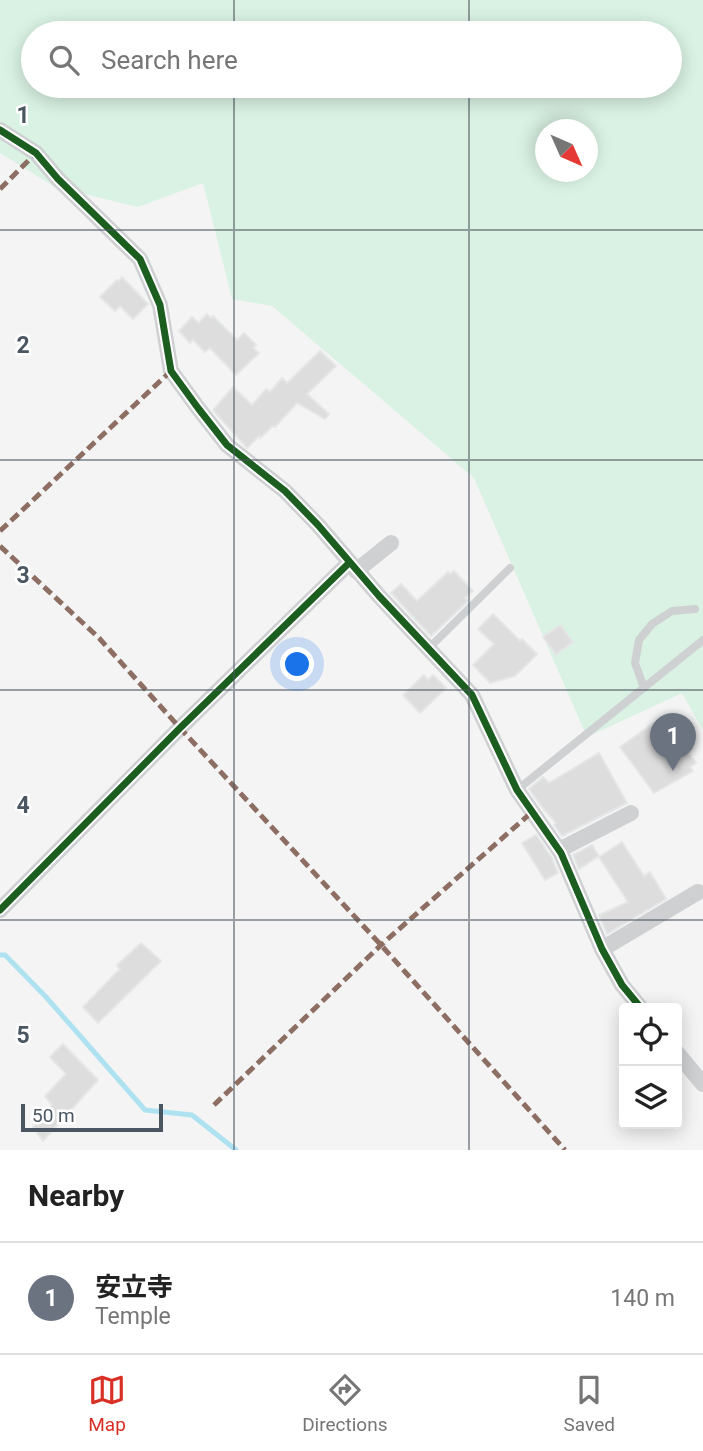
<!DOCTYPE html>
<meta charset="utf-8">
<style>
body{margin:0;font-family:Roboto,"Noto Sans JP",sans-serif;background:#f2f2f2;color:#222}
.controls{position:absolute;right:21px;bottom:21px;display:grid;overflow:hidden;border-radius:7px;box-shadow:0 4px 18px #0003}
.controls button{width:63px;height:63px;display:grid;place-items:center;padding:0;border:0;border-bottom:2px solid #e0e0e0;background:#fff;color:#222;font:35px sans-serif}
.compass{position:absolute;left:535px;top:119px;width:63px;height:63px;border-radius:50%;background:#fff;box-shadow:0 4px 18px #0003;rotate:135deg}
.scale{position:absolute;left:21px;bottom:18px;width:142px;box-sizing:border-box;padding-left:7px;border:4px solid #4a5661;border-top:0;font-size:19px;line-height:24px;white-space:nowrap;color:#4a5661;-webkit-text-stroke:5px #fff;paint-order:stroke}
.you{position:absolute;left:298px;top:665px;width:24px;height:24px;margin:-18px;border:5px solid #fff;border-radius:50%;background:#1a73e8;box-shadow:0 0 0 10px #1a73e833}
.badge{display:grid;place-items:center;width:46px;height:46px;border-radius:50%;background:#d93025;color:#fff;font-size:23px;font-weight:700}
.pin{position:absolute;translate:-50% -58px;filter:drop-shadow(0 2px 4px #0008)}
.pin::after{content:'';position:absolute;top:37px;width:24px;height:21px;background:inherit;clip-path:polygon(0 0,100% 0,50% 100%)}
.list{margin:0;padding:0;list-style:none}
h2{display:flex;justify-content:space-between;align-items:center;height:91px;margin:0;padding:0 28px;font-size:30px}
h2 small{font-size:23px;font-weight:400;color:#767676}
.list li{display:grid;grid-template-columns:46px 1fr auto;gap:21px;align-items:center;box-sizing:border-box;height:112px;padding:0 28px;border-top:2px solid #e0e0e0}
.list b{display:block;font-size:26px;white-space:nowrap}
.list p{margin:0;font-size:23px;white-space:nowrap;color:#767676}
.list em{font-size:23px;font-style:normal;color:#767676}
.icon{flex:none;width:38px;height:38px;fill:none;stroke:currentColor;stroke-width:2;stroke-linecap:round;stroke-linejoin:round}
.map{position:relative;flex:none;width:703px;height:1150px;overflow:hidden}
.search{position:absolute;background:#fff;box-shadow:0 4px 18px #0003;left:21px;right:21px;top:21px;height:77px;display:flex;align-items:center;gap:18px;box-sizing:border-box;padding:0 24px;border-radius:38px;color:#767676;font-size:26px}
.sheet{height:203px;background:#fff}
nav{display:flex;justify-content:space-around;align-items:center;box-sizing:border-box;height:98px;border-top:2px solid #e0e0e0;background:#fff;font-size:19px;color:#767676}
nav a{display:grid;justify-items:center;gap:4px}
nav .on{color:#d93025}
.map>svg:first-child{display:block}
.green{fill:#d9f2e3;fill-rule:evenodd}
.lines{fill:none;stroke-linecap:round;stroke-linejoin:round}
.stream{stroke:#aee2f0;stroke-width:5}
.building{fill:#ddddde;stroke:#e5e6e7;stroke-width:2}
.lane{stroke:#ced0d2;stroke-width:8}
.street{stroke:#ced0d2;stroke-width:16}
.quiet{stroke:#8d6e63;stroke-width:5;stroke-dasharray:10 5;stroke-linecap:butt}
.cycleway-casing{stroke:#fff;stroke-width:11}
.cycleway{stroke:#1b5e20;stroke-width:7}
.grid{fill:none;stroke:#4a5661;stroke-width:2;stroke-opacity:0.55}
.grid-label{font-size:23px;text-anchor:middle;font-weight:bold;fill:#4a5661;stroke:#fff;stroke-width:5;stroke-linejoin:round;paint-order:stroke}
</style>
<div class="map">
<svg width="703" height="1150" viewBox="0 0 703 1150">
<rect width="100%" height="100%" fill="#f4f4f4"/>
<path class="green" d="M0 0H703V730L682 693 587 737 474 478 272 306 232 299 203 183 138 207 55 187 0 153ZM33 33H670V86H33ZM546 130H588V172H546Z"/>
<g class="lines">
<path class="stream" d="M0 955H5L46 997 145 1110 192 1115 236 1150"/>
</g>
<g class="building">
<path d="M122 277 148 304 133 319 120 306 115 311 100 297 117 280 119 281Z"/>
<path d="M207 314 211 318 213 316 237 340 244 333 256 345 253 348 259 353 236 375 210 348 205 352 193 340 190 343 179 331 192 317 199 323Z"/>
<path d="M320 351 336 366 307 394 329 414 325 419 297 403 275 427 273 426 260 438 259 436 247 448 213 410 233 387 252 405 266 389 270 392 282 378 287 383Z"/>
<path d="M454 571 473 591 465 598 468 601 431 636 391 593 401 584 417 601 448 572 450 574Z"/>
<path d="M493 614 520 641 522 639 537 654 515 676 490 683 473 665 494 644 478 629Z"/>
<path d="M560 625 573 642 556 655 543 637Z"/>
<path d="M424 675 428 680 433 675 446 688 420 713 403 695Z"/>
<path d="M654 723 666 740 675 734 696 763 690 767 693 771 654 793 620 747Z"/>
<path d="M599 753 627 803 562 836 554 825 556 823 543 808 529 789 543 777 549 783Z"/>
<path d="M536 835 552 858 558 873 545 880 522 843Z"/>
<path d="M622 842 644 876 650 872 666 899 607 934 599 915 628 902 599 857Z"/>
<path d="M592 845 599 856 579 869 573 855Z"/>
<path d="M141 943 161 961 98 1023 83 1007 120 969 117 965Z"/>
<path d="M63 1044 98 1080 43 1141 33 1127 52 1105 45 1096 66 1074 50 1057Z"/>
</g>
<g class="lines">
<g class="lane">
<path d="M429 648 510 568"/>
<path d="M644 688 635 663 639 640 652 624 672 611 695 609"/>
<path d="M517 790 703 640"/>
</g>
<g class="street">
<path d="M0 130 36 153 58 179 140 259 160 305 171 371 198 408 227 445 285 491 318 525 379 596 472 695 517 790 561 853 602 949 622 985 641 1008"/>
<path d="M356 571 391 543"/>
<path d="M559 850 631 813"/>
<path d="M0 910 180 728 349 563"/>
<path d="M602 949 698 892"/>
<path d="M677 1053 703 1084"/>
</g>
<g class="quiet">
<path d="M0 189 36 153"/>
<path d="M0 531 171 371"/>
<path d="M0 546 99 638 180 728 381 945 565 1150"/>
<path d="M214 1105 381 945 532 812"/>
</g>
<defs>
<g id="cycleway">
<path d="M0 130 36 153 58 179 140 259 160 305 171 371 198 408 227 445 285 491 318 525 379 596 472 695 517 790 561 853 602 949 622 985 641 1008"/>
<path d="M0 910 180 728 349 563"/>
</g>
</defs>
<use href="#cycleway" class="cycleway-casing"/>
<use href="#cycleway" class="cycleway"/>
</g>
<path class="grid" d="M234 0V33M469 0V33M234 86V1150M469 86V1150M0 230H703M0 460H703M0 690H703M0 920H703"/>
<g class="grid-label">
<text x="23" y="123">1</text>
<text x="23" y="353">2</text>
<text x="23" y="583">3</text>
<text x="23" y="813">4</text>
<text x="23" y="1043">5</text>
</g>
</svg>
<div class="controls">
<button><svg class="icon" aria-label="locate" viewBox="0 0 24 24"><circle cx="12" cy="12" r="6"/><path d="M12 2v4M12 18v4M2 12h4M18 12h4"/></svg></button>
<button><svg class="icon" aria-label="layers" viewBox="0 0 24 24"><path d="M12 4l9 5-9 5-9-5zM3 14l9 5 9-5"/></svg></button>
</div>
<svg class="compass" viewBox="-18 -18 36 36"><path d="M0-13l5 13h-10z" fill="#e53935"/><path d="M0 13l5-13h-10z" fill="#767676"/></svg>
<div class="scale">50 m</div>
<div class="you"></div>
<div class="pin badge" style="left:673px;top:771px;background:#6b7280">1</div>
<div class="search"><svg class="icon" aria-label="search" viewBox="0 0 24 24"><circle cx="10" cy="10" r="6"/><path d="M15 15l6 6"/></svg>Search here</div>
</div>
<section class="sheet">
<h2>Nearby<small></small></h2>
<ul class="list">
<li><span class="badge" style="background:#6b7280">1</span><div><b>安立寺</b><p>Temple</p></div><em>140 m</em></li>
</ul>
</section>
<nav>
<a class="on"><svg class="icon" aria-label="map" viewBox="0 0 24 24"><path d="M3 6l6-2 6 2 6-2v14l-6 2-6-2-6 2zM9 4v14M15 6v14"/></svg>Map</a>
<a><svg class="icon" aria-label="directions" viewBox="0 0 24 24"><path d="M12 3l9 9-9 9-9-9zM9 14v-3h6M13 9l2 2-2 2"/></svg>Directions</a>
<a><svg class="icon" aria-label="saved" viewBox="0 0 24 24"><path d="M7 4h10v16l-5-4-5 4z"/></svg>Saved</a>
</nav>
